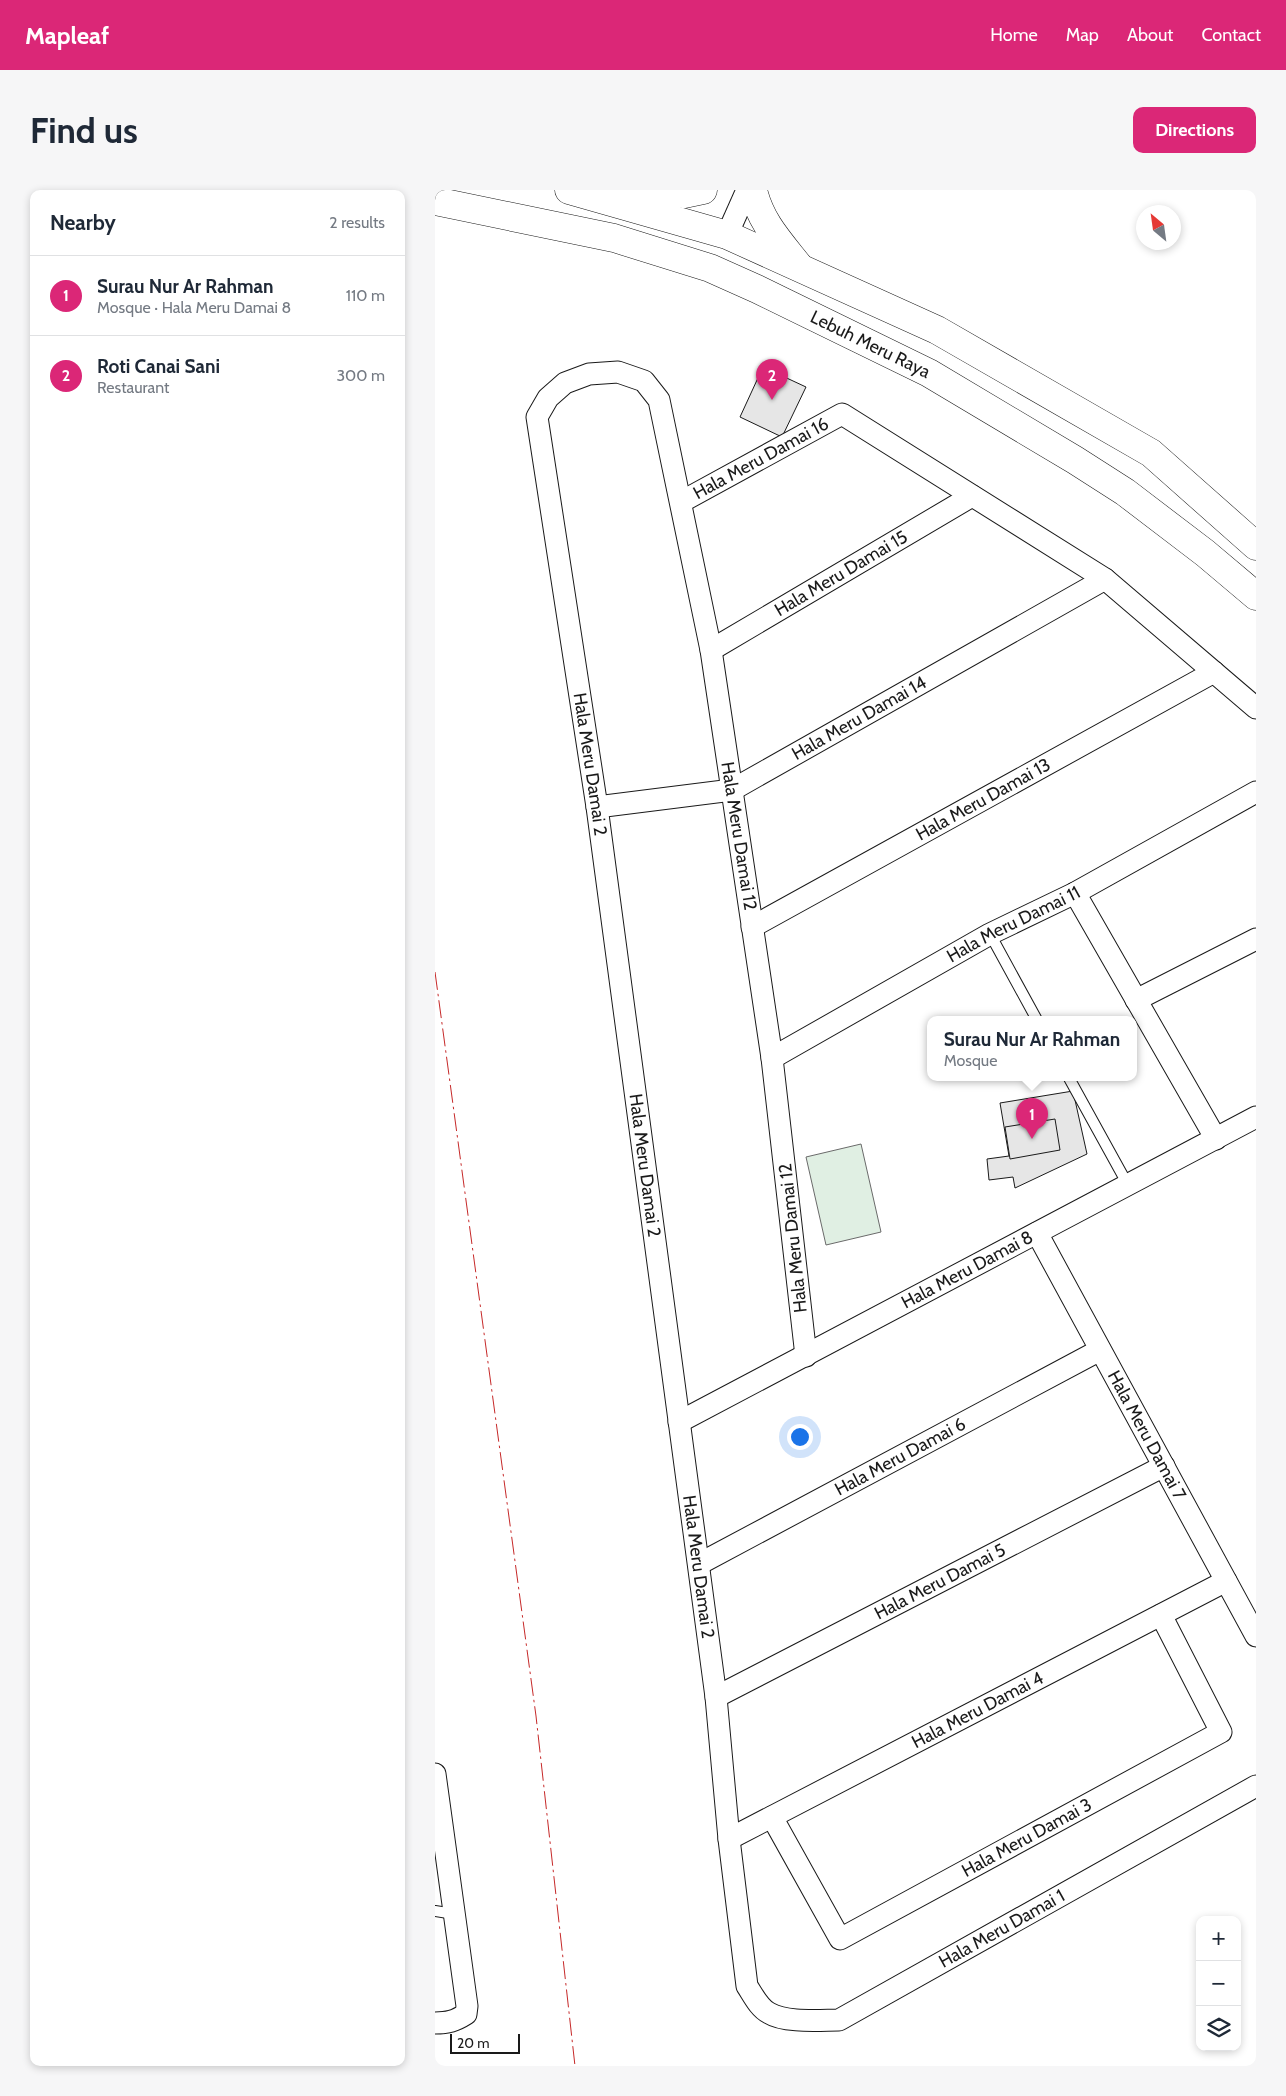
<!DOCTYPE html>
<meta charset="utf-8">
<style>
body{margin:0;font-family:Cabin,sans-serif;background:#f6f6f7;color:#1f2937}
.controls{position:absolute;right:15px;bottom:15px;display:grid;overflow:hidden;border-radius:10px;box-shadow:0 2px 8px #0003}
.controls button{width:45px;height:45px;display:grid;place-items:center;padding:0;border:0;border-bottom:1px solid #e0e1e3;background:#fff;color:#1f2937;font:25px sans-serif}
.compass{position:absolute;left:701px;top:15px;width:45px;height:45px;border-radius:50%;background:#fff;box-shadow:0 2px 8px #0003;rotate:331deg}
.scale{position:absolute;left:15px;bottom:12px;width:70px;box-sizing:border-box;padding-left:5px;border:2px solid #1a1a1a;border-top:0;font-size:14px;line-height:18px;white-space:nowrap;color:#1a1a1a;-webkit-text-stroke:4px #fff;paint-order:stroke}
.you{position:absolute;left:364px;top:1246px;width:18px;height:18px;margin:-12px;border:4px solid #fff;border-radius:50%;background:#1a73e8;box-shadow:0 0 0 8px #1a73e833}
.badge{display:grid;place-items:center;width:32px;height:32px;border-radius:50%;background:#db2777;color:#fff;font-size:16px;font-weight:700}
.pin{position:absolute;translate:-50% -41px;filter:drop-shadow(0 1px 2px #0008)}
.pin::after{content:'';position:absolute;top:26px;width:18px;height:15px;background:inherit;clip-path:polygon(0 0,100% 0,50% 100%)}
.popup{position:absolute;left:492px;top:826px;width:210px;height:65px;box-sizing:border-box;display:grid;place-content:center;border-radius:10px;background:#fff;filter:drop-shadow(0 1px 4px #0005);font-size:16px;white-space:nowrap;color:#747a83}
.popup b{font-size:19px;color:#1f2937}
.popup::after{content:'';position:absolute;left:50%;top:100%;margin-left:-10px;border:10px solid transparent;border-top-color:#fff}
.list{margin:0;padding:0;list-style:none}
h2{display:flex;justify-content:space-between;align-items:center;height:65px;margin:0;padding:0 20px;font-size:21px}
h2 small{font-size:16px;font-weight:400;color:#747a83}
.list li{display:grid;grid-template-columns:32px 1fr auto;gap:15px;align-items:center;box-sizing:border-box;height:80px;padding:0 20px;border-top:1px solid #e0e1e3}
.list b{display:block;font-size:19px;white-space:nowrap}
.list p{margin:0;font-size:16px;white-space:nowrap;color:#747a83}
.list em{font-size:16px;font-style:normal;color:#747a83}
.icon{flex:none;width:28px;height:28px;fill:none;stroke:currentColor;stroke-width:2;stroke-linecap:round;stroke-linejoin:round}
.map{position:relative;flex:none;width:821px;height:1876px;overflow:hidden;border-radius:10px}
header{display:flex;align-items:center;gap:30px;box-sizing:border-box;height:70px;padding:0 25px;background:#db2777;color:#fff}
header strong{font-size:24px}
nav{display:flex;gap:28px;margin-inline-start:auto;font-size:18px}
.intro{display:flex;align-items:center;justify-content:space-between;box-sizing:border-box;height:120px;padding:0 30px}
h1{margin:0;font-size:35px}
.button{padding:12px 22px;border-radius:10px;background:#db2777;color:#fff;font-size:18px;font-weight:700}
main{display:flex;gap:30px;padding:0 30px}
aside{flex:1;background:#fff;border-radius:10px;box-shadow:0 2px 8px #0003}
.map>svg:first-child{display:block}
.green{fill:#e0efe3;stroke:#6a6a6a}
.building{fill:#e6e6e6;stroke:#1a1a1a}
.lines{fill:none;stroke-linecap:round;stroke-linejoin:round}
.lane-casing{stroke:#1a1a1a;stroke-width:12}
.street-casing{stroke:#1a1a1a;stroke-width:23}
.secondary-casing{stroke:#1a1a1a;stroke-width:29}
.lane{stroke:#fff;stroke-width:10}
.street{stroke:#fff;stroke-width:21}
.secondary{stroke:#fff;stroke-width:28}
.power{stroke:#c62828;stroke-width:1;stroke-dasharray:18 4 2.5 4;stroke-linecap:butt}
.labels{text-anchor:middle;stroke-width:4;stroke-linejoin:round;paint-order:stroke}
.street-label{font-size:18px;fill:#1a1a1a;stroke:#fff}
</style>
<header>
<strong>Mapleaf</strong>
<nav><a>Home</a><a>Map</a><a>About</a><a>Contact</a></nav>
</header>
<div class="intro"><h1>Find us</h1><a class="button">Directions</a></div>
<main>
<aside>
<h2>Nearby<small>2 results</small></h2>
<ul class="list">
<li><span class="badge">1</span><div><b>Surau Nur Ar Rahman</b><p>Mosque · Hala Meru Damai 8</p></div><em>110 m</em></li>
<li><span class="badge">2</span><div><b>Roti Canai Sani</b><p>Restaurant</p></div><em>300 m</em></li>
</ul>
</aside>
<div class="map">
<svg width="821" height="1876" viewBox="0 0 821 1876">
<rect width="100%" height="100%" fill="#fff"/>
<path class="green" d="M426 954 446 1042 391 1055 371 967Z"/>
<g class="building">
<path d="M328 177 371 197 347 247 305 227Z"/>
<path d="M638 901 652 964 580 998 578 987 554 990 552 969 574 966 565 913Z"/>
<path d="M620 929 625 960 575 969 570 937Z"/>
</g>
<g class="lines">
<defs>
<g id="lane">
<path d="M555 744 602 830"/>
<path d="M634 888 693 995"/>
<path d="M0 1721 19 1724"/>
</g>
<g id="street">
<path d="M292 45 312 0"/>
<path id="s1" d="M246 312 407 224 670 389 821 518"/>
<path id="s2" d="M276 460 537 306"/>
<path id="s3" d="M162 617 297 600 670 389"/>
<path d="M640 703 781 949"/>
<path id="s4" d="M317 737 779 482"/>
<path d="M701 810 821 749"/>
<path id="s5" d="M337 868 555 744 640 703 821 602"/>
<path id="s6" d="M602 1043 821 1446"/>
<path id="s7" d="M371 1166 337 868 276 460 224 210 209 191 183 182 154 184 130 193 113 208 102 227 162 617 281 1507 294 1649 312 1796C318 1805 324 1818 334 1823 350 1833 385 1830 404 1830L821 1596"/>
<path id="s8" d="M244 1232 821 927"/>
<path id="s9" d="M264 1374 665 1160"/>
<path id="s10" d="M281 1507 729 1276"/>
<path d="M0 1584 32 1816 31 1824C20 1831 13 1833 0 1833"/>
<path id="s11" d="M337 1627 405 1749 786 1542 726 1425"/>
<path id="s12" d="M294 1649 791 1391"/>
</g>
<g id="secondary">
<path d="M134 0 292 45 502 140 716 263 821 356"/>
<path d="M318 0C325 31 344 51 363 75"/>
<path d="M180 5 230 2 249 4 268 0"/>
<path id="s13" d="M0 11 179 48 275 78 322 99 494 183 640 270 690 302 770 363 821 406"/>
</g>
</defs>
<use href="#lane" class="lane-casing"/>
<use href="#street" class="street-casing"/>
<use href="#secondary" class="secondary-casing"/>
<use href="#lane" class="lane"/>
<use href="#street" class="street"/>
<use href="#secondary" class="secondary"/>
<path class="power" d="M0 782 101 1526 140 1876"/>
</g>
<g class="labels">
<g class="street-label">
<text dy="6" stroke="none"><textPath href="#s13" startOffset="461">Lebuh Meru Raya</textPath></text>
<text dy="6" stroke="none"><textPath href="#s1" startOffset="91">Hala Meru Damai 16</textPath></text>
<text dy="6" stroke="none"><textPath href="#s2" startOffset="151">Hala Meru Damai 15</textPath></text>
<text dy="6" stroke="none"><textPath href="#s3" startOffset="282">Hala Meru Damai 14</textPath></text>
<text dy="6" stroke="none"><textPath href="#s7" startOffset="1470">Hala Meru Damai 2</textPath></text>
<text dy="6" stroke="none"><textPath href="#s4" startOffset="264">Hala Meru Damai 13</textPath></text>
<text transform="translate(304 646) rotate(81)" y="6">Hala Meru Damai 12</text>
<text dy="6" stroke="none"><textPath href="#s5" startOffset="276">Hala Meru Damai 11</textPath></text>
<text dy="6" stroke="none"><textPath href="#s7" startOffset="1875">Hala Meru Damai 2</textPath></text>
<text transform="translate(358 1048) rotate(-96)" y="6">Hala Meru Damai 12</text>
<text dy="6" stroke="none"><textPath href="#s8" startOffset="326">Hala Meru Damai 8</textPath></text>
<text dy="6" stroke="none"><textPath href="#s6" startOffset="230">Hala Meru Damai 7</textPath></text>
<text dy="6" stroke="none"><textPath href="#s9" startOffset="228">Hala Meru Damai 6</textPath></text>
<text dy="6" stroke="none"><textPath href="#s7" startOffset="2280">Hala Meru Damai 2</textPath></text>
<text dy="6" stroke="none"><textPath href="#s10" startOffset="252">Hala Meru Damai 5</textPath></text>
<text dy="6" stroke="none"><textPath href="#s12" startOffset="280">Hala Meru Damai 4</textPath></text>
<text dy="6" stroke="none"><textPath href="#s11" startOffset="352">Hala Meru Damai 3</textPath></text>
<text dy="6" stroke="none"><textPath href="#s7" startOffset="2995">Hala Meru Damai 1</textPath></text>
</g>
</g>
</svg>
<div class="controls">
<button>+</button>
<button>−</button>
<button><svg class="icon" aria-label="layers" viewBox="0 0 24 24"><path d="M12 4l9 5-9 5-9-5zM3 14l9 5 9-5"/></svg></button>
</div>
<svg class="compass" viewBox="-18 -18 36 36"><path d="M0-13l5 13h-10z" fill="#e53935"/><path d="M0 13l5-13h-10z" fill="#747a83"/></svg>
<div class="scale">20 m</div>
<div class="you"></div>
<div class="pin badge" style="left:597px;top:949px">1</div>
<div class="popup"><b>Surau Nur Ar Rahman</b>Mosque</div>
<div class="pin badge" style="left:337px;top:210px">2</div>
</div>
</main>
